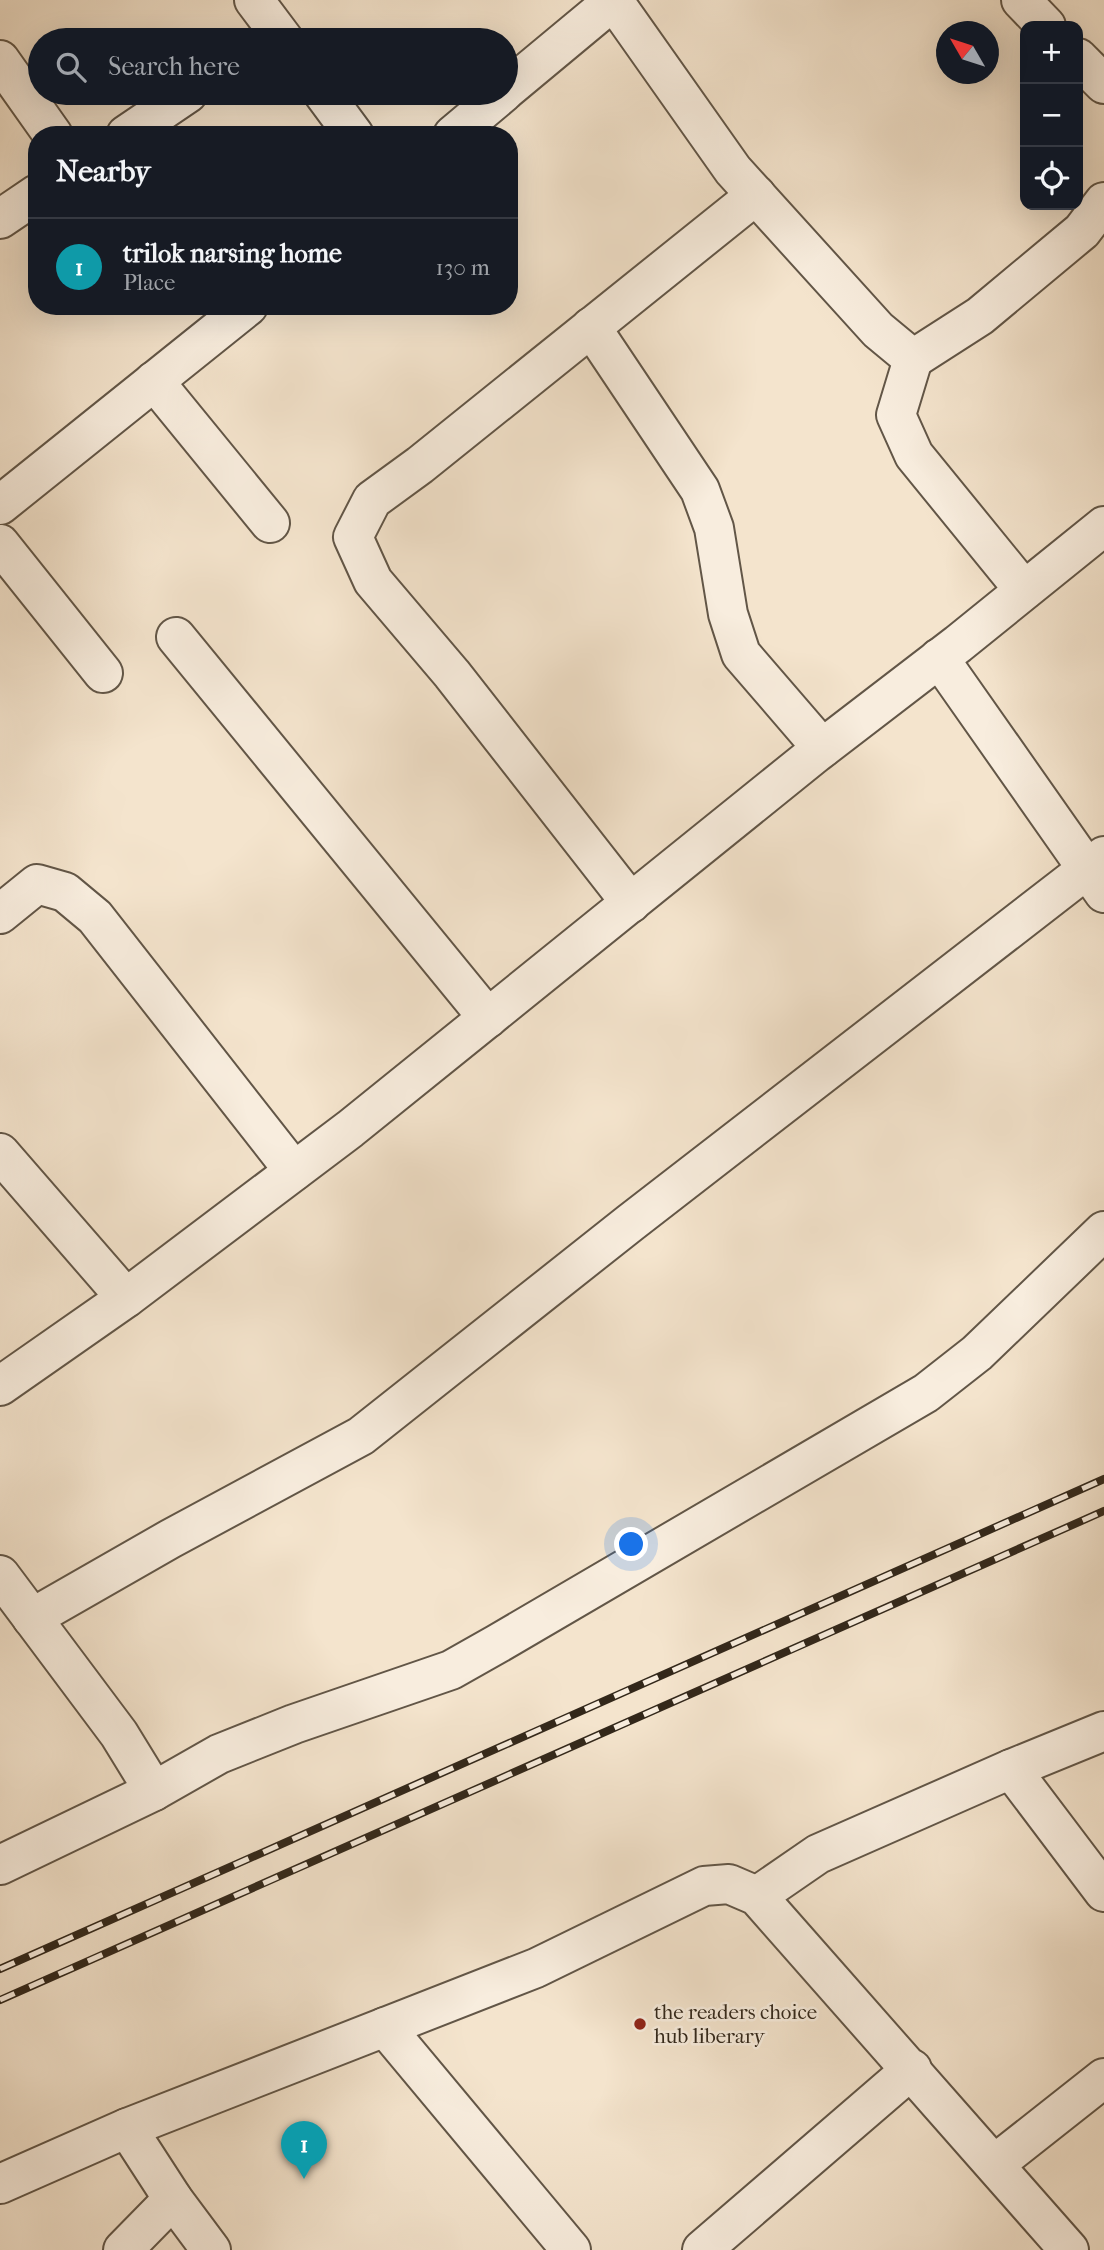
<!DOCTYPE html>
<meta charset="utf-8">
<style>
body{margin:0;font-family:"IM FELL French Canon",serif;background:#20242c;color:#f1f3f6}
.controls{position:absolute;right:21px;top:21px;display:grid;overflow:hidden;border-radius:14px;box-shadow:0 7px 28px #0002}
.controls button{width:63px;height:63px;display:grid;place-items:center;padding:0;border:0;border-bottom:2px solid #363941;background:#171b24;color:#f1f3f6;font:35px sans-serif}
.compass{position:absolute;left:936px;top:21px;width:63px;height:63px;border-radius:50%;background:#171b24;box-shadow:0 7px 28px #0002;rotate:309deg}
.you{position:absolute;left:632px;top:1545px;width:24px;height:24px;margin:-18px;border:5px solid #fff;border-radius:50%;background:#1a73e8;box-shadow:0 0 0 10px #1a73e833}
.badge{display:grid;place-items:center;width:46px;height:46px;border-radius:50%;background:#c59692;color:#fff;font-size:23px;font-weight:700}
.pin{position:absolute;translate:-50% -58px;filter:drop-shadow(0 2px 4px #0008)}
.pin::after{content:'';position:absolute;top:37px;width:24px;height:21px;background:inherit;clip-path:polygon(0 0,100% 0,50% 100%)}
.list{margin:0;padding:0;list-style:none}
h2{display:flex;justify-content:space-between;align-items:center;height:91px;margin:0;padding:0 28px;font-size:30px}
h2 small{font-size:23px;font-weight:400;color:#9ea1a6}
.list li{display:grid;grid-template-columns:46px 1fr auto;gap:21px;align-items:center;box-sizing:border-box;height:98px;padding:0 28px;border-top:2px solid #363941}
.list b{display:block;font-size:26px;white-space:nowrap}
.list p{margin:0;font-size:23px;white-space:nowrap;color:#9ea1a6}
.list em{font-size:23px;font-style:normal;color:#9ea1a6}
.icon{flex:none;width:38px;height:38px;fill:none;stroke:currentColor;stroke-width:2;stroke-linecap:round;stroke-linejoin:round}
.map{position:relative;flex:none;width:1104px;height:2250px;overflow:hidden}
.search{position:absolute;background:#171b24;box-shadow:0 7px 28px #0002;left:28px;top:28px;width:490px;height:77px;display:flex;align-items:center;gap:18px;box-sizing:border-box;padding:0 24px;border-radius:38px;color:#9ea1a6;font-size:26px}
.panel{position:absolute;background:#171b24;box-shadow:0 7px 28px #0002;left:28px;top:126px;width:490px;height:189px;border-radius:28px}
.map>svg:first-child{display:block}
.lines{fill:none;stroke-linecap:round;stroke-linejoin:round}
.minor-casing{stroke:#625647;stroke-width:42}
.minor{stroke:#f8edde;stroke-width:38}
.rail-casing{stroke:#32271a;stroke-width:8}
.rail{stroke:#f8edde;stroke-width:5;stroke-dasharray:16;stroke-linecap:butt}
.poi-dot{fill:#8f2418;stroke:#f8edde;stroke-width:2.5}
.labels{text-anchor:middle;stroke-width:5;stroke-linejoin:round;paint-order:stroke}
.poi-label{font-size:21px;fill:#32271a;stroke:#f8edde;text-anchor:start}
</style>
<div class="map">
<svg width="1104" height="2250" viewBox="0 0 1104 2250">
<rect width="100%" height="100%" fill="#f4e4cd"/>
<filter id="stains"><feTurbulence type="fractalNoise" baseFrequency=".00286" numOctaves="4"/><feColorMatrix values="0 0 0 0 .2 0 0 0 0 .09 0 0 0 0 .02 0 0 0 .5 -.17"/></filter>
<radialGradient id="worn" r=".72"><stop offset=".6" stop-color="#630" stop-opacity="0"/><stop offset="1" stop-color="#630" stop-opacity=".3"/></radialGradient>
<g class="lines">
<defs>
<g id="minor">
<path d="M254 0 284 40"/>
<path d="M613 0 733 170 878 330 913 359 980 316 1082 231 1104 202"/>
<path d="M1021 0 1046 26"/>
<path d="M1078 58 1104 84"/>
<path d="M0 60 53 135"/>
<path d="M506 90 613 1"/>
<path d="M323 93 354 135"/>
<path d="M126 135 188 93"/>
<path d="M453 135 503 93"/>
<path d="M0 219 37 194"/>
<path d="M591 327 700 490 714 528 728 614 741 654 822 748"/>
<path d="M913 359 896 415 914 455 1024 590"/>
<path d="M154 381 270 523"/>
<path d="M0 505 248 306"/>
<path d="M0 544 103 673"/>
<path d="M176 637 488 1018"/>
<path d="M939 658 1104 893"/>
<path d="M631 903 452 674 373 581 353 537 372 500 420 465 756 195"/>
<path d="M0 914 37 884 65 892 95 917 294 1171"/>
<path d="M0 1153 126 1298"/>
<path d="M0 1386 126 1298 350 1129 816 753 958 644 1104 526"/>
<path d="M0 1575 119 1734 154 1791"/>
<path d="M32 1618 170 1539 361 1436 630 1223 1104 856"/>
<path d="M1011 1769 1104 1892"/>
<path d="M0 1865 154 1791 219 1754 294 1724 451 1670 497 1644 926 1393 977 1353 1104 1231"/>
<path d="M757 1896 818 1854 1011 1769 1104 1731"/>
<path d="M385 2027 571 2250"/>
<path d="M127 2128 173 2199 211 2250"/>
<path d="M995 2164 1104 2078"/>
<path d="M0 2184 127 2128 536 1968 704 1886 729 1884 757 1896 1069 2250"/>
<path d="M123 2250 173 2199"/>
<path d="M702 2250 912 2069"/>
</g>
</defs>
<use href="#minor" class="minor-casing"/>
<use href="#minor" class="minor"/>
<defs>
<g id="rail">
<path d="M0 1969 1104 1479"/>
<path d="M0 2000 1104 1511"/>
</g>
</defs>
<use href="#rail" class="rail-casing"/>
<use href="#rail" class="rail"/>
</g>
<circle class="poi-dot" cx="640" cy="2024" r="7"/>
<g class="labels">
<g class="poi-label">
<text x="654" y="2019">the readers choice<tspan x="654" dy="24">hub liberary</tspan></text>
</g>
</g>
<rect width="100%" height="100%" filter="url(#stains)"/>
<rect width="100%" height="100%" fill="url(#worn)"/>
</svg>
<div class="controls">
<button>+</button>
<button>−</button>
<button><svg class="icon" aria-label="locate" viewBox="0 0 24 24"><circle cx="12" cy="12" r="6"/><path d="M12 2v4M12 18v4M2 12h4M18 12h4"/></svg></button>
</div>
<svg class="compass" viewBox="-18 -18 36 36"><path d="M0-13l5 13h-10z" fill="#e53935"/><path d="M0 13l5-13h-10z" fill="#9ea1a6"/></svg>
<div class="you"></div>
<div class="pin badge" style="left:304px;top:2179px;background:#0f9aa8">1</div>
<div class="search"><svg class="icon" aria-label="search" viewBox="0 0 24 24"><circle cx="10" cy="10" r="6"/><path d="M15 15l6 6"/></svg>Search here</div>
<section class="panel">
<h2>Nearby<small></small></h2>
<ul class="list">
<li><span class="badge" style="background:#0f9aa8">1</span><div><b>trilok narsing home</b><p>Place</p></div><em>130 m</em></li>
</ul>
</section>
</div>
